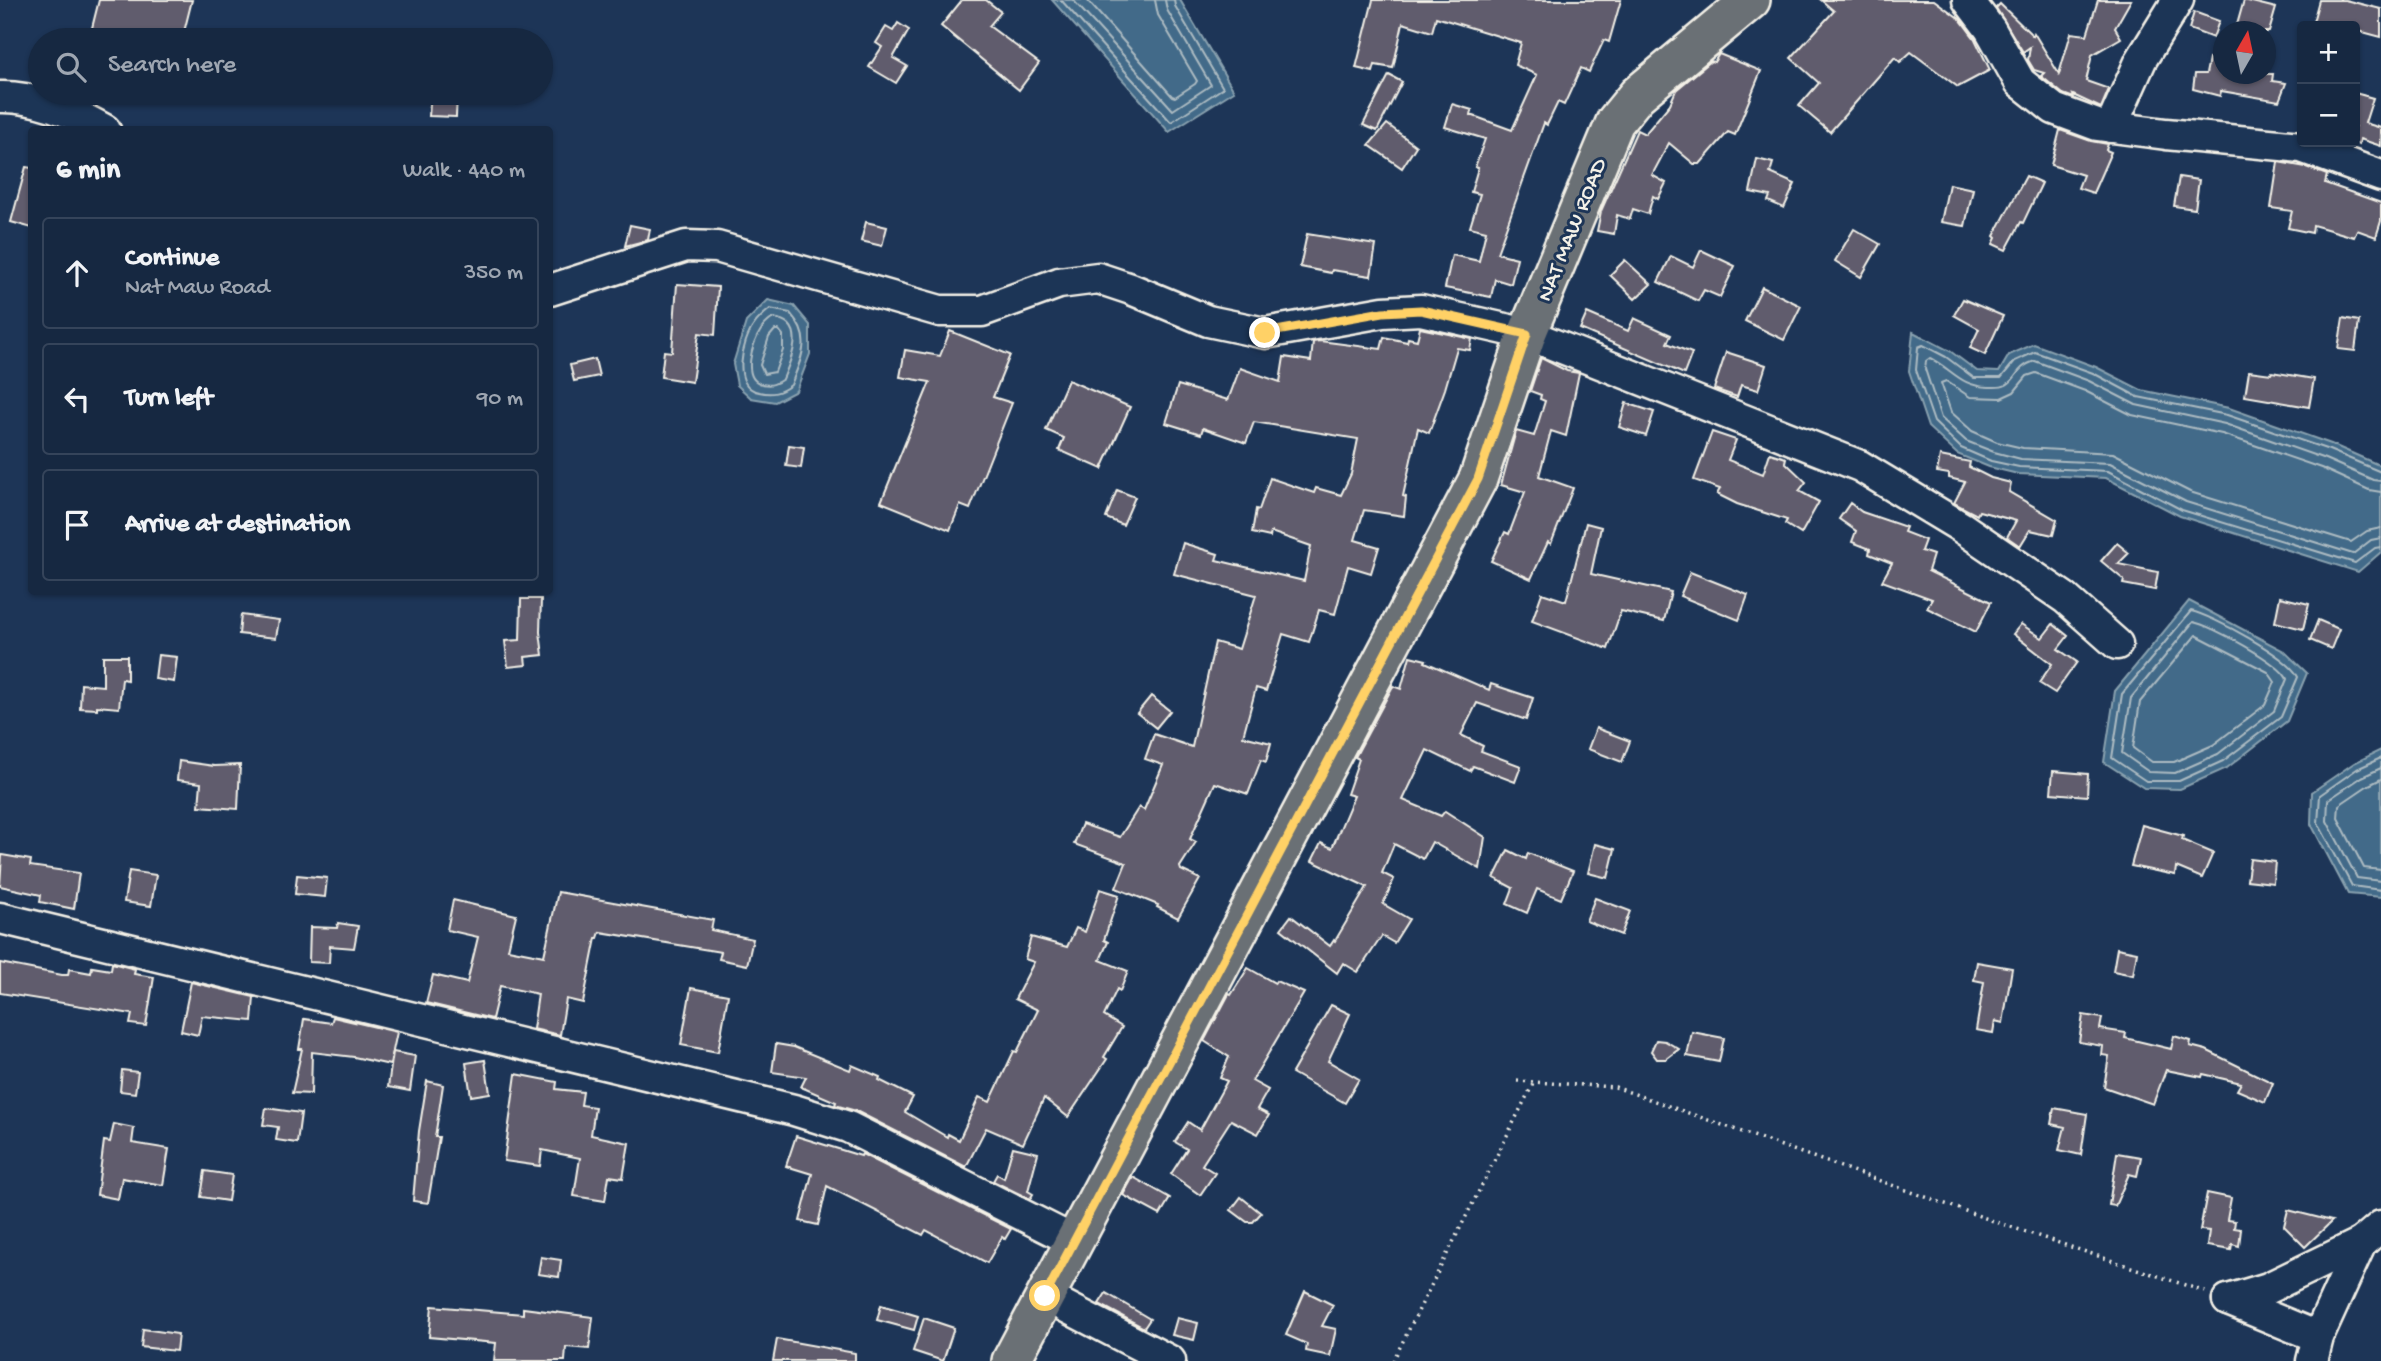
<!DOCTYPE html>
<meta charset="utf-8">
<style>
body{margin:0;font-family:"Gochi Hand",sans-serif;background:#23344c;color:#f1f3f6}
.controls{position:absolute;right:21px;top:21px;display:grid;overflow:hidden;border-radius:7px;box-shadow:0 2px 5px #0004}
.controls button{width:63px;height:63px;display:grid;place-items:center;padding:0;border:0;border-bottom:2px solid #35445a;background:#162841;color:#f1f3f6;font:35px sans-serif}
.compass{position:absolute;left:2213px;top:21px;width:63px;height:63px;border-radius:50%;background:#162841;box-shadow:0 2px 5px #0004;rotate:9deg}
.stop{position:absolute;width:21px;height:21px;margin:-16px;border:5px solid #ffd166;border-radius:50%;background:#fff}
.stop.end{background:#ffd166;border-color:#fff;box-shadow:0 2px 7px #0008}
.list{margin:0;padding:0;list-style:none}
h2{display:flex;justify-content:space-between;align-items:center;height:91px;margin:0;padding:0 28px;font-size:30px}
h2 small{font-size:23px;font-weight:400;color:#9ea6b1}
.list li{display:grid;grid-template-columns:46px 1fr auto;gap:21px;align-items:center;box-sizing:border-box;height:112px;margin:0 14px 14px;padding:0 14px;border:2px solid #35445a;border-radius:7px}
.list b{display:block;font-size:26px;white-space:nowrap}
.list p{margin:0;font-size:23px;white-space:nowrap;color:#9ea6b1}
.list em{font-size:23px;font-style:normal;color:#9ea6b1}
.icon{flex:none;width:38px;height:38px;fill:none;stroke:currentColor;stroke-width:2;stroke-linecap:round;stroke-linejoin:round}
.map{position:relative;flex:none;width:2381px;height:1361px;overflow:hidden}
.search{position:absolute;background:#162841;box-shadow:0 2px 5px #0004;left:28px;top:28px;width:525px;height:77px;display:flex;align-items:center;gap:18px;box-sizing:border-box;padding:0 24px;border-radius:38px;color:#9ea6b1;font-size:26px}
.panel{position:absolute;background:#162841;box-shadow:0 2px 5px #0004;left:28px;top:126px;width:525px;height:469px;border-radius:7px}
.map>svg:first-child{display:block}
.water{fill:#426b89;stroke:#89a1af;stroke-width:2}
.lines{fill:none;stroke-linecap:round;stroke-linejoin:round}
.shore{stroke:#adbbc2;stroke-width:2}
.building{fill:#605c6d;stroke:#f4f1e8;stroke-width:2}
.minor-casing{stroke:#f4f1e8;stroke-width:35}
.major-casing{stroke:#f4f1e8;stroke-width:42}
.path{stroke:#f4f1e8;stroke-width:3.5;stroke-dasharray:2 5;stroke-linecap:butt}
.minor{stroke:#1d3557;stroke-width:30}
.major{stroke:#6b7074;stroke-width:37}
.route{stroke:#ffd166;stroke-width:9}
.labels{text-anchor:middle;stroke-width:6;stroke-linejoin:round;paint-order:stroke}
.street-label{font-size:23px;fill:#f4f1e8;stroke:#1d3557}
</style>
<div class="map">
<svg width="2381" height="1361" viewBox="0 0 2381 1361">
<rect width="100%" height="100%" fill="#1d3557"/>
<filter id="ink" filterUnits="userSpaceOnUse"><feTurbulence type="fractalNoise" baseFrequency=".0143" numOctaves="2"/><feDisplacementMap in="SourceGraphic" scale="14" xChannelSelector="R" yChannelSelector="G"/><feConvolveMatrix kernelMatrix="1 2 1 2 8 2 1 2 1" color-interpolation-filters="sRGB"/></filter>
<g filter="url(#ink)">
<g class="water">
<path d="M1052 0H1180L1234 91 1169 132Z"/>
<path d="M768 300 794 306 810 325V354L796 391 775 402 751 398 737 385 733 364 746 322Z"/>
<path d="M1913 332 1950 351 1977 371 1999 372 2009 355 2034 344 2096 367 2141 390 2229 408 2331 444 2381 466V552L2358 572 2180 516 2106 478 2018 474 1989 467 1957 454 1928 427 1909 371Z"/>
<path d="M2189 601 2284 651 2307 673 2287 721 2227 768 2180 789 2144 788 2104 762 2115 691Z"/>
<path d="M2381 750V897L2348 894 2311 824 2312 792 2354 763Z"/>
</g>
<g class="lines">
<g class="shore">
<path d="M1061 0 1171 122 1223 88 1175 6 1174 0"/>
<path d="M1073 0 1173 110 1211 85 1167 10 1165 0"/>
<path d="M1087 0 1172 96 1175 97 1195 84 1197 81 1158 15 1155 0"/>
<path d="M770 309 790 313C813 339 802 356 791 385 780 393 772 395 759 392 731 387 742 341 754 325 758 319 765 313 770 309Z"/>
<path d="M773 318C808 322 792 358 783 379 776 384 771 386 762 384 741 379 752 343 761 330 763 326 769 321 773 318Z"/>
<path d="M775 330H779L783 335V350L775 372 764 374 760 365 769 337Z"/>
<path d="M2381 472 2329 450 2227 415 2138 397 2093 373 2035 352 2015 361 2001 378H1974L1946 357 1923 345 1918 347 1916 370 1934 422 1961 448 1991 461 2019 467 2108 471 2182 510 2355 563 2375 548 2381 547"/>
<path d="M2381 481 2373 480 2325 459 2225 424 2136 405 2089 381 2035 361C2014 368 2019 378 2006 385 2001 388 1995 387 1989 387 1961 387 1953 370 1930 358L1926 361 1925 369 1941 418 1966 441 1994 452 2021 459 2110 463 2186 502 2353 554 2371 540 2381 538"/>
<path d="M2381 492 2369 490 2321 468 2222 434 2132 415 2085 391 2036 373 2027 376 2014 392 2001 398 1970 397 1946 381 1941 383 1951 412 1972 431 1997 442 2023 448 2113 453 2190 492 2351 542 2367 531 2381 528"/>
<path d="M2191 611C2213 616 2289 657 2298 677L2281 717 2223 761 2179 781H2146L2112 758 2122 694Z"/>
<path d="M2193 622C2211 625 2280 663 2287 679L2274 711 2218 754 2175 773 2149 772 2122 753 2131 698Z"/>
<path d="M2196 635 2268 672 2275 682 2265 705 2213 745 2174 762H2152L2133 748 2140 702Z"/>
<path d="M2381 758 2357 769 2320 795 2318 823 2352 886 2381 890"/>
<path d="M2381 768 2362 777 2328 800 2327 821 2357 878 2381 881"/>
<path d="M2381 779 2367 786 2339 805 2338 818 2364 868 2381 870"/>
</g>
</g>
<g class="building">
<path d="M99 0H192L182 40H89Z"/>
<path d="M962 0H986L1001 12 989 26 1039 63 1019 90 941 26Z"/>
<path d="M1373 0H1621L1609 42 1604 40 1589 72 1581 68 1564 105 1558 102 1547 125 1544 123 1497 253 1517 258 1511 284 1495 279 1491 297 1445 288 1452 255 1479 261 1486 231 1470 227 1480 194 1471 192 1478 168 1475 167 1485 139 1445 127 1452 104 1472 110 1471 115 1512 130 1537 75 1515 65 1521 43 1436 17 1432 32 1403 23 1393 68 1375 65 1373 72 1356 68Z"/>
<path d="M1821 0H1934L1960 19 1975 39 1990 70 1958 87 1911 52 1900 62 1895 57 1830 132 1799 106 1819 83 1791 58 1834 11Z"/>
<path d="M2098 0H2131L2115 28 2121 38 2092 55 2086 81 2109 89 2101 108 2073 95 2074 98 2063 94 2041 76 2044 73 2034 70 2028 60 2030 47 2023 52 1996 8 2000 4 2033 36 2034 33 2059 74 2071 33 2087 35Z"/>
<path d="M2244 0 2276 8 2269 32H2235Z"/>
<path d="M2319 0H2345L2381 9V37L2355 30V26H2331L2313 22Z"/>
<path d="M2194 12 2219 21 2213 38 2189 29Z"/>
<path d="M898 23 909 30 893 58 907 66 896 83 869 67 882 47 876 43 886 27 893 31Z"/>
<path d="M1719 54 1761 71 1735 135 1728 132 1700 164H1694L1669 143 1652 175 1666 183 1658 199 1653 196 1648 214 1633 209 1630 219 1617 215 1614 234 1597 231 1601 211 1637 130 1645 134 1670 104 1676 90 1711 61 1714 62Z"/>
<path d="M2209 59 2223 63V74H2273L2272 81 2286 83 2279 101 2221 91 2220 96 2193 89 2195 74H2206Z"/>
<path d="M1389 75 1402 82 1377 131 1363 125Z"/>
<path d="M431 93 457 94 456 117 429 116Z"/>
<path d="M2355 93 2373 98 2365 123 2381 128V146L2360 139 2359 144 2355 143Z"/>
<path d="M1387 124 1416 146 1402 168 1369 145Z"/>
<path d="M2060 130 2091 141 2108 144 2106 150 2111 152 2093 193 2078 188 2083 175 2051 165Z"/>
<path d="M1757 159 1773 163 1770 173 1795 184 1784 208 1768 201 1770 196 1750 192Z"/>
<path d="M2278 162 2306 167 2327 175 2325 183 2381 203V221L2376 237 2357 230 2354 237 2313 225 2312 233 2288 228 2292 211 2271 208Z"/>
<path d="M26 167 32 168V228L11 222Z"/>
<path d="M2026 176 2042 183 2023 223 2021 222 2006 250 1993 244 1996 238 1994 236Z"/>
<path d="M2179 177 2199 180 2195 209 2174 206Z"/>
<path d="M1949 184 1973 189 1965 226 1941 222Z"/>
<path d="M866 222 887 227 882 246 861 241Z"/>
<path d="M630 225 650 229 648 240 625 246Z"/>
<path d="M1854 229 1880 244 1861 277 1835 261Z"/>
<path d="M1307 234 1376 245 1371 276 1332 270 1331 273 1300 267Z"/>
<path d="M1701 250 1735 266 1720 297 1704 290 1698 301 1658 282 1671 256 1693 267Z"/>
<path d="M1625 260 1651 284 1635 299 1610 275Z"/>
<path d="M677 284 718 287 715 335 699 333 692 382 661 377 664 351 672 352Z"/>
<path d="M1762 287 1801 306 1784 340 1745 321Z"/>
<path d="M1963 299 2003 316 1985 355 1970 348 1979 329 1954 315Z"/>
<path d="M1587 313 1628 331 1634 318 1671 335 1667 343 1692 353 1684 374 1580 329Z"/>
<path d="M2343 318 2359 321 2355 351 2338 349Z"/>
<path d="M1420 328 1472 339 1470 350 1457 348 1445 389 1429 433 1418 428 1403 496 1406 497 1404 516 1364 510 1355 540 1379 547 1371 573 1348 566 1335 614 1319 610 1309 642 1283 634 1266 691 1256 688 1243 736 1271 743 1266 762 1261 760 1248 794 1215 783 1190 839 1196 842 1180 867 1181 870 1200 879 1178 918 1157 907 1158 905 1116 888 1126 863 1074 844 1082 824 1120 837 1139 807 1144 810 1163 765 1145 759 1154 734 1192 747 1215 642 1239 649 1256 595 1174 574 1183 543 1218 554 1216 560 1304 581 1311 546 1271 532 1270 537 1252 533 1256 509 1259 510 1270 478 1314 493 1316 488 1341 495 1351 474 1358 439 1254 422 1246 443 1203 428 1201 434 1166 423 1178 385 1228 400 1240 368 1280 382 1284 357 1311 361 1313 342 1320 341 1381 349 1384 337 1407 342 1408 338 1417 340Z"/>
<path d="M950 331 1010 355 993 397 1012 403 970 509 960 505 950 530 881 502 930 382 900 377 905 350 940 356Z"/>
<path d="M1726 352 1766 365 1758 390 1741 385 1737 397 1714 389Z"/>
<path d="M1541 358 1567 371 1579 373 1566 436 1551 431 1539 476 1573 488 1551 544 1548 542 1531 579 1491 561 1505 532 1509 534 1525 492 1501 485 1516 431 1534 436 1545 401 1540 399 1541 395 1530 391Z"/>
<path d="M595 359 599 376 574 381 570 365Z"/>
<path d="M2249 371 2271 374 2272 372 2314 379 2309 407 2245 396Z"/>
<path d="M1068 380 1130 407 1102 469 1059 450 1064 438 1046 430Z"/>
<path d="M1626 403 1654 412 1646 436 1619 427Z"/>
<path d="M1712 432 1736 440 1728 460 1763 474 1770 453 1786 458 1785 462 1806 482 1799 491 1819 502 1801 534 1785 524 1787 520 1737 504 1717 494 1720 489 1694 480Z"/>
<path d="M789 445 804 447 801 468 786 466Z"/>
<path d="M1940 456 1970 462 1969 467 1991 478 2011 483 2009 492 2057 520 2053 535 2030 530 2020 546 2007 537 2016 521 1979 511 1977 515 1954 503 1965 482 1949 478V474L1937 472Z"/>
<path d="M1117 490 1135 497 1123 525 1106 518Z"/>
<path d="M1850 503 1862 512 1906 527 1904 532 1925 540 1921 551 1933 555 1928 571 1991 602 1976 632 1927 608 1932 599 1882 581 1892 563 1869 554 1870 549 1852 542 1856 531 1839 519Z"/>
<path d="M1586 523 1601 527 1591 574 1671 592 1664 621 1621 611 1608 649 1532 621 1542 593 1566 601Z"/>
<path d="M2117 543 2129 553 2118 564 2158 572 2155 590 2123 584 2124 580 2101 561Z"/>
<path d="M1690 572 1748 595 1739 620 1680 596Z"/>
<path d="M2280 597 2309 604 2303 629 2275 622Z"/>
<path d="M521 599H541L540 632 543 655 525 657 526 665 508 667 505 641 520 640Z"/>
<path d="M241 615 279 620 276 638 239 634Z"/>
<path d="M2318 620 2339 629 2331 649 2310 640Z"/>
<path d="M2021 624 2042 638 2053 624 2068 636 2058 649 2077 662 2055 693 2039 683 2052 664 2013 634Z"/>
<path d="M158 655 177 657 174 682 155 679Z"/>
<path d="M103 656H127V680L122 679 119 708 97 706V709L80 708 81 684 103 686Z"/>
<path d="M1410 656 1426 660 1425 662 1489 690 1491 684 1533 698 1526 720 1477 703 1461 735 1483 746 1481 751 1521 766 1515 782 1473 766 1470 771 1427 750 1403 800 1441 816 1445 811 1485 837 1480 869 1432 842 1423 859 1394 844 1382 873 1394 879 1383 904 1409 919 1394 943 1382 936 1358 972 1343 963 1337 973 1281 929 1291 916 1330 946 1334 940 1335 941 1367 887 1312 861 1321 843 1332 848 1354 796 1347 794 1359 759 1355 757 1393 686 1401 689Z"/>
<path d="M1151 696 1170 711 1156 728 1137 713Z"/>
<path d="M1596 728 1630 741 1622 762 1588 749Z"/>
<path d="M179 761 214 766 240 765 238 809 199 806 201 783 177 780Z"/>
<path d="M2053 771 2088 774 2087 796 2051 793Z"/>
<path d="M2142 825 2183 836 2182 840 2213 853 2202 878 2176 867 2175 875 2131 866Z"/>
<path d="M1595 844 1615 849 1608 878 1588 873Z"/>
<path d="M1508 850 1526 859 1528 853 1573 871 1561 899 1537 889 1527 913 1507 904 1513 888 1494 878Z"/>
<path d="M2 855 31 860 30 866 79 873 74 909 40 902 41 895 0 886Z"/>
<path d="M2250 859 2275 862 2273 883 2247 880Z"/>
<path d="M129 871 156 875 151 906 124 902Z"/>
<path d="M297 875 327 878 325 897 295 894Z"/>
<path d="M1100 889 1119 895 1104 940 1108 942 1100 960 1128 971 1120 991 1117 989 1104 1016 1122 1027 1104 1057 1107 1059 1068 1117 1044 1098 1023 1144 986 1128 966 1167 856 1111 835 1105 836 1102 801 1087 806 1077 772 1072 776 1044 794 1047 850 1070 852 1065 880 1077 879 1080 913 1097 905 1112 947 1137 948 1134 959 1140 979 1097 990 1102 1014 1051 1017 1052 1038 1010 1015 999 1034 962 1025 959 1031 937 1067 947 1076 928 1085 932Z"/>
<path d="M558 892 713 920 711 930 753 939 747 965 719 959 721 952 600 932 598 938H596L583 1003 566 999 560 1035 533 1029 538 994 500 986 492 1019 426 1003 433 975 467 983 478 937 447 930 453 900 516 915 508 949 544 956Z"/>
<path d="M1595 898 1630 911 1621 935 1586 921Z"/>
<path d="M338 923 358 926 354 948 330 946 329 963 309 962 310 927 337 928Z"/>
<path d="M2117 948 2137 952 2133 975 2113 971Z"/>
<path d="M1977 962 2012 968 2003 1023 1995 1021 1993 1033 1976 1030 1984 982 1974 980Z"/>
<path d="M0 963 62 975H68L69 969 91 973 92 967 111 970 112 963 135 969 134 974 154 977 146 1026 130 1024 132 1014 0 993Z"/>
<path d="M1248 968 1275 983 1276 981 1304 993 1252 1081 1268 1090 1257 1109 1269 1115 1258 1134 1231 1120 1202 1165 1215 1173 1200 1195 1171 1174 1187 1149 1175 1142 1188 1122 1200 1130 1227 1081 1220 1078 1229 1057 1204 1041 1229 994 1231 995Z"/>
<path d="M191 982 254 997 252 1021 202 1016 198 1035 181 1031Z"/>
<path d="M691 988 728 995 718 1052 681 1045Z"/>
<path d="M1331 1005 1350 1014 1328 1061 1359 1079 1345 1103 1292 1073Z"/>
<path d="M2083 1015 2102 1018 2100 1029 2126 1033 2125 1038 2171 1049 2174 1036 2191 1041 2190 1046 2206 1050 2273 1083 2265 1102 2237 1090 2241 1083 2203 1074 2202 1077 2166 1070 2153 1104 2104 1087 2109 1056 2102 1055 2103 1046 2079 1042Z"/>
<path d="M333 1017 397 1032 390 1065 354 1057 312 1052 311 1094 292 1093 302 1049H299L304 1019 331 1023Z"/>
<path d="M1692 1032 1724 1038 1719 1062 1687 1056Z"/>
<path d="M1656 1040 1665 1041 1679 1049 1666 1059H1657L1651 1051Z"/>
<path d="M393 1052 415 1056 410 1091 388 1087Z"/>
<path d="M485 1060 490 1093 471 1096 466 1063Z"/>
<path d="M122 1070 138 1072 135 1093 120 1091Z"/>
<path d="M516 1074 557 1082 556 1089 583 1092 581 1105 595 1107 591 1135 629 1143 623 1178 609 1176 605 1201 574 1196 580 1158 542 1150 540 1166 504 1161Z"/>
<path d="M427 1081 443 1085 435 1137H439L428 1203 413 1201 419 1131Z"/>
<path d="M266 1108 301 1113 297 1143 276 1140 278 1127 263 1125Z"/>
<path d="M2054 1108 2087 1114 2081 1155 2059 1150 2065 1127 2051 1124Z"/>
<path d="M114 1124 134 1128 132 1143 169 1149 163 1185 122 1178 118 1199 97 1195 104 1141 110 1142Z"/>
<path d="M796 1136 861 1156 862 1154 1011 1229 1005 1239 1002 1237 987 1263 926 1230 923 1235 827 1186 818 1225 800 1221 812 1174 786 1166Z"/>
<path d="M1013 1147 1038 1153 1028 1191 1033 1194 1030 1199 993 1181 997 1174 1004 1178Z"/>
<path d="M2117 1153 2141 1157 2137 1176 2129 1174 2115 1206 2109 1205Z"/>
<path d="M205 1171 232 1175 228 1201 201 1197Z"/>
<path d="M1133 1177 1170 1198 1160 1215 1123 1195Z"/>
<path d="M2207 1193 2231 1198 2227 1220 2235 1221 2234 1228 2241 1229 2239 1246 2232 1244 2231 1250 2207 1246 2209 1231 2200 1230Z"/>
<path d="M1241 1197 1261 1213 1253 1222H1247L1231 1210Z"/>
<path d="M2288 1210 2332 1221 2305 1247 2284 1226Z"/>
<path d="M541 1257 561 1260 559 1277 538 1274Z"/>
<path d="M1305 1291 1333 1305 1322 1326 1336 1329 1330 1356 1306 1351 1307 1344 1286 1335Z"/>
<path d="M1106 1293 1150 1319 1144 1328 1099 1304Z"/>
<path d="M881 1305 918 1316 914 1330 877 1320Z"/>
<path d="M432 1306 523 1314V1308L593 1317 589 1349 566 1347 565 1361H494L496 1343 429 1337Z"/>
<path d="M924 1318 954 1328 943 1361 913 1351Z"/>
<path d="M1177 1318 1198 1323 1194 1340 1172 1335Z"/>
<path d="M143 1329 178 1334 176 1351 141 1347Z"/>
<path d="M777 1339 855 1353V1361H773Z"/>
</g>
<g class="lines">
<defs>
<g id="minor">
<path d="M1968 0 1990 29 2020 82 2054 109 2097 125 2166 134 2301 147 2381 176"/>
<path d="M0 97C36 96 73 112 105 130"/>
<path d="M2111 127 2141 60 2178 0"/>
<path d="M550 290 686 246 717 247 940 311H982L1059 283 1098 278 1131 289 1208 321 1265 333 1383 312 1421 310 1527 334 1860 466 1961 527 2065 598 2117 644"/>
<path d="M0 918 794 1110 848 1127 1074 1241"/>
<path d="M1045 1296 1170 1361"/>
<path d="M2228 1300 2268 1288 2361 1243"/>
<path d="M2228 1300 2318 1337"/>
<path d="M2312 1361 2318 1337 2361 1243 2381 1226"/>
</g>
<path id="major" d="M1011 1361 1478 479 1527 334 1615 122 1637 95 1751 0"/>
</defs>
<use href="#minor" class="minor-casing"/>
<use href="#major" class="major-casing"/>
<g class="path">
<path d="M1517 1081 1615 1087 2002 1224 2206 1292"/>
<path d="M1393 1361 1534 1082"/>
</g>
<use href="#minor" class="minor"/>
<use href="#major" class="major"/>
</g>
</g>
<g class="lines" filter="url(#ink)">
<path class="route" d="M1045 1296 1478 479 1527 334 1421 310 1383 312 1265 333"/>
</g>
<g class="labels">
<g class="street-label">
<text transform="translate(1570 229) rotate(-68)" y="8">NAT MAW ROAD</text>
</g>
</g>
</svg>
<div class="controls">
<button>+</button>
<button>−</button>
</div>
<svg class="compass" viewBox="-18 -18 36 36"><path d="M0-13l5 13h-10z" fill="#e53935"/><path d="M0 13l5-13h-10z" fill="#9ea6b1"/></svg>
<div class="stop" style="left:1045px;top:1296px"></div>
<div class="stop end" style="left:1265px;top:333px"></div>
<div class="search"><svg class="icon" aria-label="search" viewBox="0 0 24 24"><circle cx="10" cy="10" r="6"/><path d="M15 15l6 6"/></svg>Search here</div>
<section class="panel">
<h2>6 min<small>Walk · 440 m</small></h2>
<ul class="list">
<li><svg class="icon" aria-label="ahead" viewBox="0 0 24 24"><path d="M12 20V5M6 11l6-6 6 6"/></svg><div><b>Continue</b><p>Nat Maw Road</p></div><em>350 m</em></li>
<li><svg class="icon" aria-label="left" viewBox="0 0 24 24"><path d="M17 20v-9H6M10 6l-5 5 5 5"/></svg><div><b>Turn left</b></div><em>90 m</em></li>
<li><svg class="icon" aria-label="arrive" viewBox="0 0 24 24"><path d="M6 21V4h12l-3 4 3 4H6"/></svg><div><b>Arrive at destination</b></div></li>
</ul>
</section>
</div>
